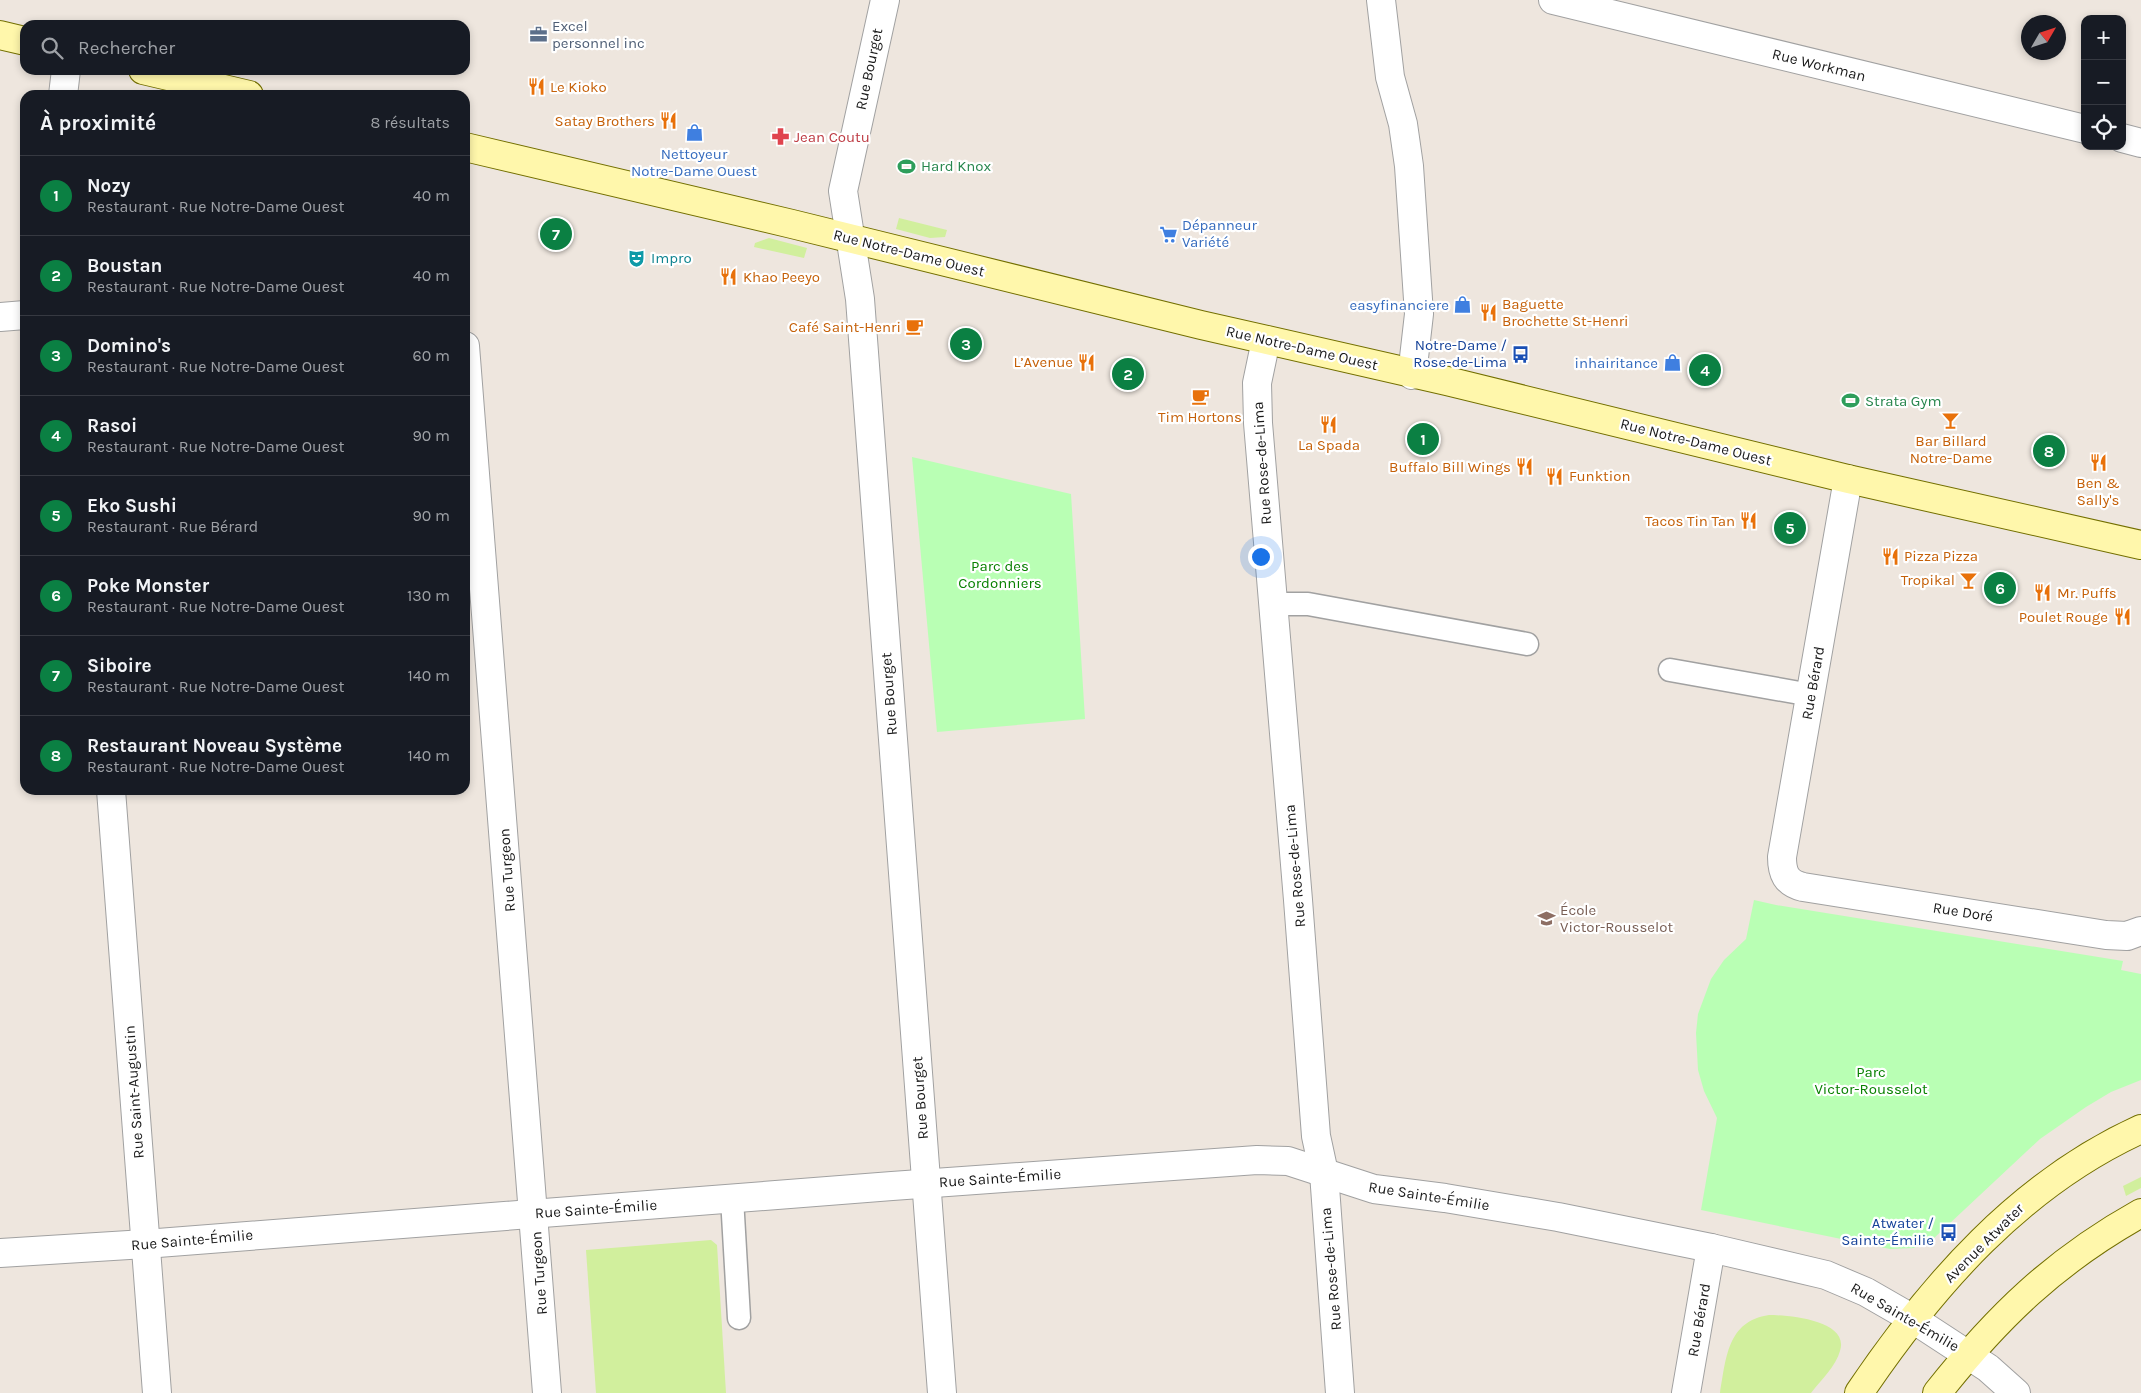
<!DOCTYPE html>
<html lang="fr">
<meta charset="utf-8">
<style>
body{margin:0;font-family:Karla,sans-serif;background:#20242c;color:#f1f3f6}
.controls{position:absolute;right:15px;top:15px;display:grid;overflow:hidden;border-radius:10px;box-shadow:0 2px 8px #0003}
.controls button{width:45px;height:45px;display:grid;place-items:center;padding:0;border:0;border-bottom:1px solid #363941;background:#171b24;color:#f1f3f6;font:25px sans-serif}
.compass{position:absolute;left:2021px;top:15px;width:45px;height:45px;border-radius:50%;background:#171b24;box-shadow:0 2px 8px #0003;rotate:51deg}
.you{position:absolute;left:1260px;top:556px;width:18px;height:18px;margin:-12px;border:4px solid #fff;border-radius:50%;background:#1a73e8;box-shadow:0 0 0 8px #1a73e833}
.badge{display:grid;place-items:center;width:32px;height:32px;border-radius:50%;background:#0b8043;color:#fff;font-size:16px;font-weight:700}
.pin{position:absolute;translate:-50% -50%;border:2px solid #fff;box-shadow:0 1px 5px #0006}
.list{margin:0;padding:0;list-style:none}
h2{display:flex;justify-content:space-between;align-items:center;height:65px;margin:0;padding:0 20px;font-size:21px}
h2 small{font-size:16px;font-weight:400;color:#9ea1a6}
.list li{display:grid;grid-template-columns:32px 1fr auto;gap:15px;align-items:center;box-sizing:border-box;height:80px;padding:0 20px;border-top:1px solid #363941}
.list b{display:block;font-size:19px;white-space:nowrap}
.list p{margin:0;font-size:16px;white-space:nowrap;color:#9ea1a6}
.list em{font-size:16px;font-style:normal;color:#9ea1a6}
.icon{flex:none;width:28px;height:28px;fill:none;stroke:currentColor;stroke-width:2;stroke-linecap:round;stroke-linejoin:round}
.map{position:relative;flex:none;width:2141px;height:1393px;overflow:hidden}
.search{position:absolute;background:#171b24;box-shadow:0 2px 8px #0003;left:20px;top:20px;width:450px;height:55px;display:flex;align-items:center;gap:12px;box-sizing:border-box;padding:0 18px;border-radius:15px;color:#9ea1a6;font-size:19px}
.panel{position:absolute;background:#171b24;box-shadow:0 2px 8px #0003;left:20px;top:90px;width:450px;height:705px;border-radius:15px}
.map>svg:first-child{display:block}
.grass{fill:#d1ef9d}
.park{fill:#b9ffb4}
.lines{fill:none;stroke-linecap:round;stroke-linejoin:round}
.service-casing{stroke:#a1a1a1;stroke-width:25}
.minor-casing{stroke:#a1a1a1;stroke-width:30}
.secondary-casing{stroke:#736f00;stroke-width:30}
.service{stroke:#fff;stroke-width:22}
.minor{stroke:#fff;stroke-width:28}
.secondary{stroke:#fff7ab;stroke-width:28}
.labels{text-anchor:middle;stroke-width:4.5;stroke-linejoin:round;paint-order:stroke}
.service-label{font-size:15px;fill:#4e5e75;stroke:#fff;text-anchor:start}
.street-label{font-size:15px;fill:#1a1a1a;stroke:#fff}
.food-label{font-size:15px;fill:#c56008;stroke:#fff;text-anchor:end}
.health-label{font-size:15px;fill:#be3a42;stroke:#fff;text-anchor:start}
.shop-label{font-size:15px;fill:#366cbe;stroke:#fff;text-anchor:end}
.leisure-label{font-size:15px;fill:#27864d;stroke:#fff;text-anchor:start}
.culture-label{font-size:15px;fill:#0d838f;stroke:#fff;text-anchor:start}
.transit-label{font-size:15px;fill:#164399;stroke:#fff;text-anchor:end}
.park-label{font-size:15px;fill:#088100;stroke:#fff}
.education-label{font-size:15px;fill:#785e54;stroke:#fff;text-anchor:start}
</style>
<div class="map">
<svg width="2141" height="1393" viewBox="0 0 2141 1393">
<rect width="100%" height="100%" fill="#eee6de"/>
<g class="grass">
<path d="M899 218 947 230 945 237 930 238 896 229Z"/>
<path d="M769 238 807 248 804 258 754 247 755 243Z"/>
<path d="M2141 1177V1188L2126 1196 2123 1186Z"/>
<path d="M711 1240 717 1245 726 1393H596L586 1250Z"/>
<path d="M1769 1315C1788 1315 1850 1320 1840 1351 1836 1366 1821 1380 1811 1393H1720C1726 1359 1727 1321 1769 1315Z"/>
</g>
<g class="park">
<path d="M912 457 1071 494 1085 719 937 732Z"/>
<path d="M1754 900 1776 905 2123 961 2121 970 2141 974V1080L2111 1092 2086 1107 2040 1139 1933 1239 1914 1248 1890 1249 1701 1210 1717 1118 1704 1091 1698 1070 1696 1033 1698 1014 1711 979 1724 960 1746 939Z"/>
</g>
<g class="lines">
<defs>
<g id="service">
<path d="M1274 604H1308L1527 644"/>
<path d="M1670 670 1811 695"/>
<path d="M732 1198 739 1318"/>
</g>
<g id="minor">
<path d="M885 0 843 191 860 299 942 1393"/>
<path d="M1381 0 1390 77 1403 124 1409 166 1419 314 1412 375"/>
<path d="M1553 0 2085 129"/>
<path d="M63 95 66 70"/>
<path d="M2122 138 2141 143"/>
<path d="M0 317 25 315"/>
<path d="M1266 340 1257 383 1258 423 1298 900 1316 1136 1324 1173 1340 1393"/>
<path d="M465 346 547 1393"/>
<path d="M1848 479 1782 857C1782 873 1786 883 1803 887L2106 935 2127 936 2141 931"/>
<path d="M111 790 157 1393"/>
<path d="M0 1253 145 1244 892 1186 1257 1160 1288 1161 1374 1189 1445 1198 1558 1217 1711 1248 1826 1275 1866 1292 1913 1319 1988 1368 2016 1393"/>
<path d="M1686 1393 1711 1248"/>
</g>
<g id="secondary">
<path d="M0 35 25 41"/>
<path d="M143 70 249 95"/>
<path d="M465 147 792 224 1201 325 1447 381 1848 479 2141 545"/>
<path d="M1859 1393C1932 1285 2020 1184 2141 1129"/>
<path d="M1937 1393C1998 1316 2055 1261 2141 1213"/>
</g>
</defs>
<use href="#service" class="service-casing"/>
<use href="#minor" class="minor-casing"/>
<use href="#secondary" class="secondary-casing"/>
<use href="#service" class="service"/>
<use href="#minor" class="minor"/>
<use href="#secondary" class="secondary"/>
</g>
<defs>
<symbol id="office-bare" viewBox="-9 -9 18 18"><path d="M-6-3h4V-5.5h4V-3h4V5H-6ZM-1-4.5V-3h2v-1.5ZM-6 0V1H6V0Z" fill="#5c6f8a" stroke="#fff" stroke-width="2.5" paint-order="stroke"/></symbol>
<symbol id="restaurant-bare" viewBox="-9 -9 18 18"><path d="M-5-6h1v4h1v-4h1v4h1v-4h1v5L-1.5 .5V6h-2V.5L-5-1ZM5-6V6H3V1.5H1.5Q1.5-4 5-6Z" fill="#e8710a" stroke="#fff" stroke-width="2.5" paint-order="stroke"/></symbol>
<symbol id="shop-bare" viewBox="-9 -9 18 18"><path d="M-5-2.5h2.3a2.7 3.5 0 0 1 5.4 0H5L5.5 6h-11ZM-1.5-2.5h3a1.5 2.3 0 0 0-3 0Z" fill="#3f7fe0" stroke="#fff" stroke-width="2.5" paint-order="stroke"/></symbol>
<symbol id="pharmacy-bare" viewBox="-9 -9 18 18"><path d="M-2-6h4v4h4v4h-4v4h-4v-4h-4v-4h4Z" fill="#e0444e" stroke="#fff" stroke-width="2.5" paint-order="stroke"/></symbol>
<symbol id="stadium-bare" viewBox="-9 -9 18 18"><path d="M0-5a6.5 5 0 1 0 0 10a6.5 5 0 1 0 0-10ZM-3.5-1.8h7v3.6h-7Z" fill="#2e9e5b" stroke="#fff" stroke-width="2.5" paint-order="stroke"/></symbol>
<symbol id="supermarket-bare" viewBox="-9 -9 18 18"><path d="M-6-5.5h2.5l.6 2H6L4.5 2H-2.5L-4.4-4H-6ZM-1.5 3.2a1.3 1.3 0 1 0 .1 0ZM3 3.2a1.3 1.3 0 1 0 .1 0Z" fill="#3f7fe0" stroke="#fff" stroke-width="2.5" paint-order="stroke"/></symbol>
<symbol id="theatre-bare" viewBox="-9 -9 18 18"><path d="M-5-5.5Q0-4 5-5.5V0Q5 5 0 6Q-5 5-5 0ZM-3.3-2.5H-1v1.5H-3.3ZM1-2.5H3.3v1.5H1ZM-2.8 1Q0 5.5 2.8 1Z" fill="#0f9aa8" stroke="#fff" stroke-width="2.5" paint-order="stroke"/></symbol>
<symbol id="cafe-bare" viewBox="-9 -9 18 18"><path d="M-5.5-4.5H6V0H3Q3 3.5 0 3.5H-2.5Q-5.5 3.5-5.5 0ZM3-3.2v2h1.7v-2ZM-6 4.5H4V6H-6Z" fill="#e8710a" stroke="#fff" stroke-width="2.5" paint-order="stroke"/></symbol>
<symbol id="bus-bare" viewBox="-9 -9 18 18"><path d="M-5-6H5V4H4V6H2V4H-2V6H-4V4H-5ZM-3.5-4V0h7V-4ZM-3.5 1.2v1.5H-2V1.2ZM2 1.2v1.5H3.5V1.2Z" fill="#1a4fb4" stroke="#fff" stroke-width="2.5" paint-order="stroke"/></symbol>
<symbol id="bar-bare" viewBox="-9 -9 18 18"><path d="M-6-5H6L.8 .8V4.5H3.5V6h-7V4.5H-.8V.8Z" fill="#e8710a" stroke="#fff" stroke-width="2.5" paint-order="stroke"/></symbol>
<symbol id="school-bare" viewBox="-9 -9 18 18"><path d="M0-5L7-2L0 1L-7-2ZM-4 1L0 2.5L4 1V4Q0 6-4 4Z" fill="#8d6e63" stroke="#fff" stroke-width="2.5" paint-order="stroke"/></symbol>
</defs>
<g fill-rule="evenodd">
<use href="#office-bare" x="526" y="22" width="25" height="25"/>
<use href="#restaurant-bare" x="524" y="74" width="25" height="25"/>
<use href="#restaurant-bare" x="656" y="108" width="25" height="25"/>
<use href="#shop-bare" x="682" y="120" width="25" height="25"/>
<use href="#pharmacy-bare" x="768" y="124" width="25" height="25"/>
<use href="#stadium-bare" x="894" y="154" width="25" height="25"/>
<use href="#supermarket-bare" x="1156" y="222" width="25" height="25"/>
<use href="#theatre-bare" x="624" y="246" width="25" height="25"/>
<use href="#restaurant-bare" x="716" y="264" width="25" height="25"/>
<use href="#shop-bare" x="1450" y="292" width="25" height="25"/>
<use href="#restaurant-bare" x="1476" y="300" width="25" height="25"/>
<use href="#cafe-bare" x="902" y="314" width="25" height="25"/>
<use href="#bus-bare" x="1508" y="342" width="25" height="25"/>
<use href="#restaurant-bare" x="1074" y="350" width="25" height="25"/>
<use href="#shop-bare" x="1660" y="350" width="25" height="25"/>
<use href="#cafe-bare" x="1188" y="384" width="25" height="25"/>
<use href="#stadium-bare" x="1838" y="388" width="25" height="25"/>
<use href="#bar-bare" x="1938" y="408" width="25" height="25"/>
<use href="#restaurant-bare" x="1316" y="412" width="25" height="25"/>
<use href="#restaurant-bare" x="2086" y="450" width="25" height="25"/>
<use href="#restaurant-bare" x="1512" y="454" width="25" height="25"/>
<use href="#restaurant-bare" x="1542" y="464" width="25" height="25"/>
<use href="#restaurant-bare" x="1736" y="508" width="25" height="25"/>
<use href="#restaurant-bare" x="1878" y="544" width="25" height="25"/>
<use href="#bar-bare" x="1956" y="568" width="25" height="25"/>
<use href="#restaurant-bare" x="2030" y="580" width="25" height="25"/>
<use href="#restaurant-bare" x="2110" y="604" width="25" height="25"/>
<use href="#school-bare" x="1534" y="906" width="25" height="25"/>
<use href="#bus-bare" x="1936" y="1220" width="25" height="25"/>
</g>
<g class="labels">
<g class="service-label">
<text x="552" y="31">Excel<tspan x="552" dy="17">personnel inc</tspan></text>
</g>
<g class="street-label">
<text transform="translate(1819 65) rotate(14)" y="5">Rue Workman</text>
<text transform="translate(869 69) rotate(-78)" y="5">Rue Bourget</text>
<text transform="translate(909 253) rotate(14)" y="5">Rue Notre-Dame Ouest</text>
<text transform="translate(1302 348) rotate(13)" y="5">Rue Notre-Dame Ouest</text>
<text transform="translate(1696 442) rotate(14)" y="5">Rue Notre-Dame Ouest</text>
<text transform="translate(1262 463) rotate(-94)" y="5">Rue Rose-de-Lima</text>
<text transform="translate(1813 683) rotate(-80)" y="5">Rue Bérard</text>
<text transform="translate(889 694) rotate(-94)" y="5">Rue Bourget</text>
<text transform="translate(1295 866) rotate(-95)" y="5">Rue Rose-de-Lima</text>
<text transform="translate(507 870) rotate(-94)" y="5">Rue Turgeon</text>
<text transform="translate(1963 912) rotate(9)" y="5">Rue Doré</text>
<text transform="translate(134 1092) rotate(-94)" y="5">Rue Saint-Augustin</text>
<text transform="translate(920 1098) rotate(-94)" y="5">Rue Bourget</text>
<text transform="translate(1000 1178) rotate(-4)" y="5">Rue Sainte-Émilie</text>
<text transform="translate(1429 1196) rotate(9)" y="5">Rue Sainte-Émilie</text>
<text transform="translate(596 1209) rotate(-4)" y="5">Rue Sainte-Émilie</text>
<text transform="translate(192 1240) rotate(-5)" y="5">Rue Sainte-Émilie</text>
<text transform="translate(1984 1243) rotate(-45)" y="5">Avenue Atwater</text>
<text transform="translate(1331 1269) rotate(-95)" y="5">Rue Rose-de-Lima</text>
<text transform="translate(539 1273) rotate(-94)" y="5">Rue Turgeon</text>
<text transform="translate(1905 1317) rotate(30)" y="5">Rue Sainte-Émilie</text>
<text transform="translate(1699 1320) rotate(-80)" y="5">Rue Bérard</text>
</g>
<g class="food-label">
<text x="550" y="92" text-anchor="start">Le Kioko</text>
<text x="655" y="126">Satay Brothers</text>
<text x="743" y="282" text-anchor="start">Khao Peeyo</text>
<text x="1502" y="309" text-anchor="start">Baguette<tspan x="1502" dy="17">Brochette St-Henri</tspan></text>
<text x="901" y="332">Café Saint-Henri</text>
<text x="1073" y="367">L’Avenue</text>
<text x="1200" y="422" text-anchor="middle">Tim Hortons</text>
<text x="1951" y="446" text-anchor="middle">Bar Billard<tspan x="1951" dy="17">Notre-Dame</tspan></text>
<text x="1329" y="450" text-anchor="middle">La Spada</text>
<text x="1511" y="472">Buffalo Bill Wings</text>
<text x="1569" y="481" text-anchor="start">Funktion</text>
<text x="2098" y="488" text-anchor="middle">Ben &amp;<tspan x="2098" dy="17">Sally's</tspan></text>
<text x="1735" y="526">Tacos Tin Tan</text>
<text x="1904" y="561" text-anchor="start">Pizza Pizza</text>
<text x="1955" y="585">Tropikal</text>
<text x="2057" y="598" text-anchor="start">Mr. Puffs</text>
<text x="2108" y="622">Poulet Rouge</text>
</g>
<g class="health-label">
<text x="794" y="142">Jean Coutu</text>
</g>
<g class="shop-label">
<text x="694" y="159" text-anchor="middle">Nettoyeur<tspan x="694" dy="17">Notre-Dame Ouest</tspan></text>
<text x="1182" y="230" text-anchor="start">Dépanneur<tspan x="1182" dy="17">Variété</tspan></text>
<text x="1449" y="310">easyfinanciere</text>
<text x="1658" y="368">inhairitance</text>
</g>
<g class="leisure-label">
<text x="921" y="171">Hard Knox</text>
<text x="1865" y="406">Strata Gym</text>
</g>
<g class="culture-label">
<text x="651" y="263">Impro</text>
</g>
<g class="transit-label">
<text x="1507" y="350">Notre-Dame /<tspan x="1507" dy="17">Rose-de-Lima</tspan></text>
<text x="1934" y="1228">Atwater /<tspan x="1934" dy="17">Sainte-Émilie</tspan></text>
</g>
<g class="park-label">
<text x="1000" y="571">Parc des<tspan x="1000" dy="17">Cordonniers</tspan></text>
<text x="1871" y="1077">Parc<tspan x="1871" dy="17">Victor-Rousselot</tspan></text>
</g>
<g class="education-label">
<text x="1560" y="915">École<tspan x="1560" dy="17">Victor-Rousselot</tspan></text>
</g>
</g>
</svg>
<div class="controls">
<button>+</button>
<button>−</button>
<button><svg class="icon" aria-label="locate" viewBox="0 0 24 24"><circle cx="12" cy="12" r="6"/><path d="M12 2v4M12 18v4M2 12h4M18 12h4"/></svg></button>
</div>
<svg class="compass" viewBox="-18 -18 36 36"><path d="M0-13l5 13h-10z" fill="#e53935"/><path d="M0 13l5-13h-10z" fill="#9ea1a6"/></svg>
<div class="you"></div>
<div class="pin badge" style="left:1423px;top:439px">1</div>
<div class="pin badge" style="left:1128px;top:374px">2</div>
<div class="pin badge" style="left:966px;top:344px">3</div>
<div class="pin badge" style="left:1705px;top:370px">4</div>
<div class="pin badge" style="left:1790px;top:528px">5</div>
<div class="pin badge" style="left:2000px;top:588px">6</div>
<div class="pin badge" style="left:556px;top:234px">7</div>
<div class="pin badge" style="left:2049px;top:451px">8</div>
<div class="search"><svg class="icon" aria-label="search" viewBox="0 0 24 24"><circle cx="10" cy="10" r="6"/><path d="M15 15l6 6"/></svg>Rechercher</div>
<section class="panel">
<h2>À proximité<small>8 résultats</small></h2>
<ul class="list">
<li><span class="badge">1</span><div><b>Nozy</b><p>Restaurant · Rue Notre-Dame Ouest</p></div><em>40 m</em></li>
<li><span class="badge">2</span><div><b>Boustan</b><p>Restaurant · Rue Notre-Dame Ouest</p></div><em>40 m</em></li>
<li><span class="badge">3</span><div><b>Domino's</b><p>Restaurant · Rue Notre-Dame Ouest</p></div><em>60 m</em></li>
<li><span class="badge">4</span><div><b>Rasoi</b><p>Restaurant · Rue Notre-Dame Ouest</p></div><em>90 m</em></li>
<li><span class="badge">5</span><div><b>Eko Sushi</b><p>Restaurant · Rue Bérard</p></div><em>90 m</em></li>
<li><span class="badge">6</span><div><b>Poke Monster</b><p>Restaurant · Rue Notre-Dame Ouest</p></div><em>130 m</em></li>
<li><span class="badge">7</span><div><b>Siboire</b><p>Restaurant · Rue Notre-Dame Ouest</p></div><em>140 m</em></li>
<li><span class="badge">8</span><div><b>Restaurant Noveau Système</b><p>Restaurant · Rue Notre-Dame Ouest</p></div><em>140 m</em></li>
</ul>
</section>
</div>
